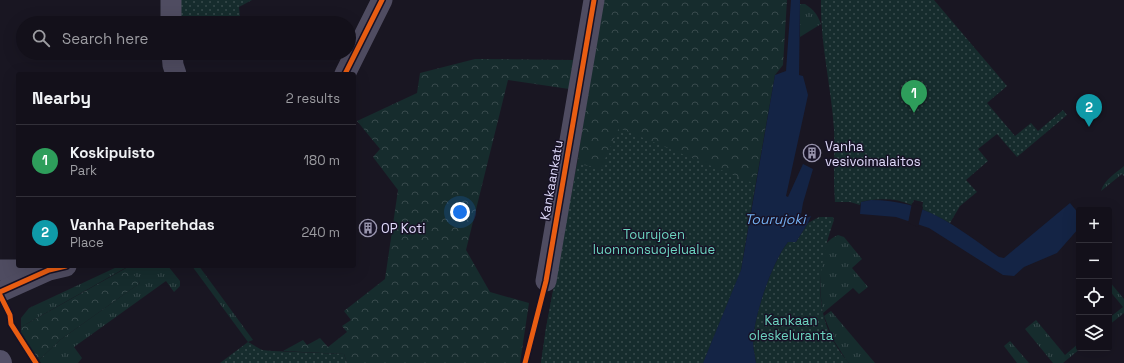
<!DOCTYPE html>
<meta charset="utf-8">
<style>
body{margin:0;font-family:"Space Grotesk",sans-serif;background:#1c1923;color:#f1f3f6}
.controls{position:absolute;right:12px;bottom:12px;display:grid;overflow:hidden;border-radius:4px;box-shadow:0 4px 16px #0002}
.controls button{width:36px;height:36px;display:grid;place-items:center;padding:0;border:0;border-bottom:1px solid #323039;background:#13101a;color:#f1f3f6;font:20px sans-serif}
.you{position:absolute;left:460px;top:212px;width:14px;height:14px;margin:-10px;border:3px solid #fff;border-radius:50%;background:#1a73e8;box-shadow:0 0 0 6px #1a73e833}
.badge{display:grid;place-items:center;width:26px;height:26px;border-radius:50%;background:#0b8043;color:#fff;font-size:13px;font-weight:700}
.pin{position:absolute;translate:-50% -33px;filter:drop-shadow(0 1px 2px #0008)}
.pin::after{content:'';position:absolute;top:21px;width:14px;height:12px;background:inherit;clip-path:polygon(0 0,100% 0,50% 100%)}
.list{margin:0;padding:0;list-style:none}
h2{display:flex;justify-content:space-between;align-items:center;height:52px;margin:0;padding:0 16px;font-size:17px}
h2 small{font-size:13px;font-weight:400;color:#9d9da2}
.list li{display:grid;grid-template-columns:26px 1fr auto;gap:12px;align-items:center;box-sizing:border-box;height:72px;padding:0 16px;border-top:1px solid #323039}
.list b{display:block;font-size:15px;white-space:nowrap}
.list p{margin:0;font-size:13px;white-space:nowrap;color:#9d9da2}
.list em{font-size:13px;font-style:normal;color:#9d9da2}
.icon{flex:none;width:22px;height:22px;fill:none;stroke:currentColor;stroke-width:2;stroke-linecap:round;stroke-linejoin:round}
.map{position:relative;flex:none;width:1124px;height:363px;overflow:hidden}
.search{position:absolute;background:#13101a;box-shadow:0 4px 16px #0002;left:16px;top:16px;width:340px;height:44px;display:flex;align-items:center;gap:10px;box-sizing:border-box;padding:0 14px;border-radius:22px;color:#9d9da2;font-size:15px}
.panel{position:absolute;background:#13101a;box-shadow:0 4px 16px #0002;left:16px;top:72px;width:340px;height:196px;border-radius:4px}
.map>svg:first-child{display:block}
.grass{fill:url(#grass-tufts)}
.forest{fill:url(#forest-crowns)}
.park{fill:url(#park-dots)}
.water{fill:#142445}
.pier{fill:#191622}
.lines{fill:none;stroke-linecap:round;stroke-linejoin:round}
.street{stroke:#4f4c61;stroke-width:21}
.secondary{stroke:#535067;stroke-width:22}
.cycleway-casing{stroke:#171226;stroke-width:8}
.cycleway{stroke:#e95d12;stroke-width:5}
.labels{text-anchor:middle;stroke-width:3;stroke-linejoin:round;paint-order:stroke}
.poi-label{font-size:13px;fill:#e0dbfb;stroke:#171226;text-anchor:start}
.street-label{font-size:13px;fill:#e0dbfb;stroke:#171226}
.park-label{font-size:13px;fill:#6dd5c0;stroke:#171226}
.water-label{font-size:14px;font-style:italic;fill:#73b0f1;stroke:#171226}
</style>
<div class="map">
<svg width="1124" height="363" viewBox="0 0 1124 363">
<defs>
<pattern id="grass-tufts" width="24" height="20" patternUnits="userSpaceOnUse"><rect width="24" height="20" fill="#162c2d"/><path d="M3 7l-1-3M5 7V3M7 7l1-3M15 17l-1-3M17 17v-4M19 17l1-3" fill="none" stroke="#384a4c"/></pattern>
<pattern id="forest-crowns" width="20" height="18" patternUnits="userSpaceOnUse"><rect width="20" height="18" fill="#162c2d"/><path d="M2 6a3 3 0 1 1 6 0M12 15a3 3 0 1 1 6 0" fill="none" stroke="#384a4c"/></pattern>
<pattern id="park-dots" width="8" height="8" patternUnits="userSpaceOnUse"><rect width="8" height="8" fill="#162c2d"/><path d="M2 2h.1M6 6h.1" fill="none" stroke="#384a4c" stroke-width="1.8" stroke-linecap="round"/></pattern>
</defs>
<rect width="100%" height="100%" fill="#191622"/>
<g class="grass">
<path d="M800 4H805C814 10 817 14 821 24L800 37Z"/>
<path d="M1124 166V176L1122 174 1101 191C1104 180 1116 173 1124 166Z"/>
<path d="M838 235 844 237 862 259 852 268 868 287 859 294 853 288 823 313C820 298 818 258 826 244 829 240 833 237 838 235Z"/>
<path d="M119 266H168L180 281V286L174 292 166 281 74 347 82 358 78 363H41L39 360 60 340 140 283 127 267 21 327V318L29 308Z"/>
<path d="M192 266H199L253 340 248 342Z"/>
<path d="M1109 281 1124 299V313L1109 325V318L1123 307 1109 290Z"/>
<path d="M831 311 875 363H849L847 361 834 341 824 316Z"/>
<path d="M1036 320 1065 355 1079 343V348H1081L1063 363H1053L1025 329Z"/>
<path d="M1010 341 1029 363H1017L1004 346Z"/>
</g>
<g class="forest">
<path d="M602 0H787L783 65 775 75 740 273 703 363H541L546 328 577 164Z"/>
<path d="M475 59 573 60 569 89 508 80 466 250 490 292 529 303 520 363H347L344 354 283 351 303 340 307 345 320 338 328 347 347 332 342 326 351 320 344 311 385 279 398 190 373 157 380 149 357 121 417 93 420 73Z"/>
<path d="M128 267 140 283 60 340 39 360 21 335V327Z"/>
</g>
<g class="park">
<path d="M177 0H252L239 7 240 17 229 23H177Z"/>
<path d="M821 0H934L1007 86 987 103 1015 136 1031 123 1038 131 1063 110 1067 115 1017 157 997 134 978 149 988 161 966 180 977 192 960 206 950 223 922 209 923 202 914 200 912 205C896 198 877 198 861 202L860 205 850 202H835C833 178 835 153 834 129 831 85 820 43 821 0Z"/>
<path d="M619 128 755 184 741 270 703 363H541L546 328 577 164 601 168Z"/>
<path d="M819 217H833L834 220C816 270 811 320 849 363H756C755 356 753 348 753 341 754 315 772 262 788 242H796L808 223Z"/>
<path d="M248 342 262 350 272 351 344 354 347 363H220Z"/>
</g>
<g class="water">
<path d="M791 0H800L799 75 803 76 808 95 786 196 788 197 803 164 813 169 803 203 800 221 811 216 808 223 796 242H788C772 262 754 316 753 341 753 348 755 356 756 363H703L741 270 775 75 786 71Z"/>
<path d="M871 200C926 200 956 227 999 257L1004 258 1070 203 1079 214V228L1057 253 1024 267 1014 276 1003 275 929 228 896 217 860 214 861 202Z"/>
</g>
<path class="pier" d="M912 203 923 207 918 227 908 223Z"/>
<g class="lines">
<g class="street">
<path d="M171 0V23"/>
<path d="M172 53 173 65 176 74"/>
<path d="M345 74 382 0"/>
<path d="M0 270H42"/>
<path d="M546 281 594 0"/>
<path d="M0 292 49 270 66 266"/>
</g>
<path class="secondary" d="M0 361 1 363"/>
<defs>
<g id="cycleway">
<path d="M345 74 382 0"/>
<path d="M0 292 49 270 66 266"/>
<path d="M0 295 10 315 11 324 36 363"/>
<path d="M525 363 546 281 594 0"/>
</g>
</defs>
<use href="#cycleway" class="cycleway-casing"/>
<use href="#cycleway" class="cycleway"/>
</g>
<defs>
<symbol id="building-ring" viewBox="-11 -11 22 22"><circle r="9.5" fill="#171226" stroke="#9a96af" stroke-width="1.5"/><path d="M-4-6H4V6H1V3H-1V6H-4ZM-2.5-4.3h1.7v1.8h-1.7ZM.8-4.3h1.7v1.8H.8ZM-2.5-1h1.7V.8h-1.7ZM.8-1h1.7V.8H.8Z" fill="#9a96af"/></symbol>
</defs>
<g fill-rule="evenodd">
<use href="#building-ring" x="802" y="143" width="20" height="20"/>
<use href="#building-ring" x="358" y="218" width="20" height="20"/>
</g>
<g class="labels">
<g class="poi-label">
<text x="825" y="151">Vanha<tspan x="825" dy="15">vesivoimalaitos</tspan></text>
<text x="381" y="233">OP Koti</text>
</g>
<g class="street-label">
<text transform="translate(551 180) rotate(-80)" y="5">Kankaankatu</text>
</g>
<g class="park-label">
<text x="654" y="239">Tourujoen<tspan x="654" dy="15">luonnonsuojelualue</tspan></text>
<text x="791" y="325">Kankaan<tspan x="791" dy="15">oleskeluranta</tspan></text>
</g>
<g class="water-label">
<text x="775" y="224">Tourujoki</text>
</g>
</g>
</svg>
<div class="controls">
<button>+</button>
<button>−</button>
<button><svg class="icon" aria-label="locate" viewBox="0 0 24 24"><circle cx="12" cy="12" r="6"/><path d="M12 2v4M12 18v4M2 12h4M18 12h4"/></svg></button>
<button><svg class="icon" aria-label="layers" viewBox="0 0 24 24"><path d="M12 4l9 5-9 5-9-5zM3 14l9 5 9-5"/></svg></button>
</div>
<div class="you"></div>
<div class="pin badge" style="left:914px;top:113px;background:#2e9e5b">1</div>
<div class="pin badge" style="left:1089px;top:127px;background:#0f9aa8">2</div>
<div class="search"><svg class="icon" aria-label="search" viewBox="0 0 24 24"><circle cx="10" cy="10" r="6"/><path d="M15 15l6 6"/></svg>Search here</div>
<section class="panel">
<h2>Nearby<small>2 results</small></h2>
<ul class="list">
<li><span class="badge" style="background:#2e9e5b">1</span><div><b>Koskipuisto</b><p>Park</p></div><em>180 m</em></li>
<li><span class="badge" style="background:#0f9aa8">2</span><div><b>Vanha Paperitehdas</b><p>Place</p></div><em>240 m</em></li>
</ul>
</section>
</div>
